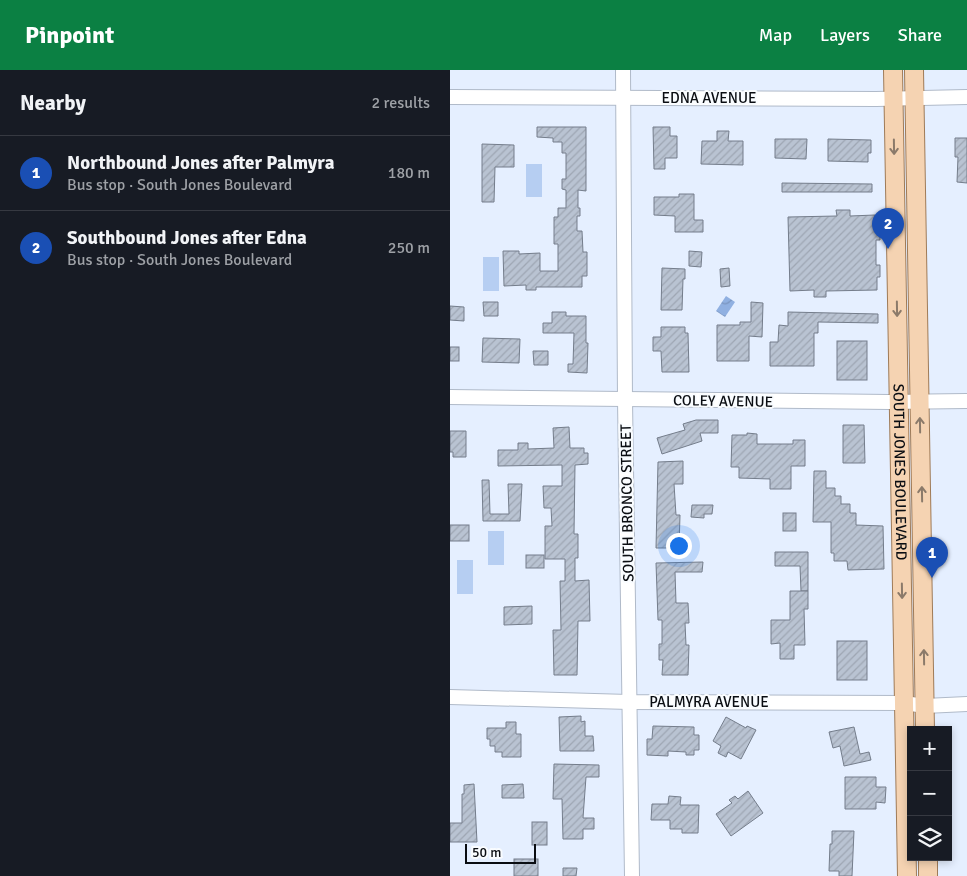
<!DOCTYPE html>
<meta charset="utf-8">
<style>
body{margin:0;font-family:Signika,sans-serif;background:#20242c;color:#f1f3f6}
.controls{position:absolute;right:15px;bottom:15px;display:grid;overflow:hidden;border-radius:0px;box-shadow:0 2px 8px #0003}
.controls button{width:45px;height:45px;display:grid;place-items:center;padding:0;border:0;border-bottom:1px solid #363941;background:#171b24;color:#f1f3f6;font:25px sans-serif}
.scale{position:absolute;left:15px;bottom:12px;width:71px;box-sizing:border-box;padding-left:5px;border:2px solid #0a0d12;border-top:0;font-size:14px;line-height:18px;white-space:nowrap;color:#0a0d12;-webkit-text-stroke:4px #f9fcff;paint-order:stroke}
.you{position:absolute;left:228px;top:475px;width:18px;height:18px;margin:-12px;border:4px solid #fff;border-radius:50%;background:#1a73e8;box-shadow:0 0 0 8px #1a73e833}
.badge{display:grid;place-items:center;width:32px;height:32px;border-radius:50%;background:#0b8043;color:#fff;font-size:16px;font-weight:700}
.pin{position:absolute;translate:-50% -41px;filter:drop-shadow(0 1px 2px #0008)}
.pin::after{content:'';position:absolute;top:26px;width:18px;height:15px;background:inherit;clip-path:polygon(0 0,100% 0,50% 100%)}
.list{margin:0;padding:0;list-style:none}
h2{display:flex;justify-content:space-between;align-items:center;height:65px;margin:0;padding:0 20px;font-size:21px}
h2 small{font-size:16px;font-weight:400;color:#9ea1a6}
.list li{display:grid;grid-template-columns:32px 1fr auto;gap:15px;align-items:center;box-sizing:border-box;height:75px;padding:0 20px;border-top:1px solid #363941}
.list b{display:block;font-size:19px;white-space:nowrap}
.list p{margin:0;font-size:16px;white-space:nowrap;color:#9ea1a6}
.list em{font-size:16px;font-style:normal;color:#9ea1a6}
.icon{flex:none;width:28px;height:28px;fill:none;stroke:currentColor;stroke-width:2;stroke-linecap:round;stroke-linejoin:round}
.map{position:relative;flex:none;width:517px;height:806px;overflow:hidden}
header{display:flex;align-items:center;gap:30px;box-sizing:border-box;height:70px;padding:0 25px;background:#0b8043;color:#fff}
header strong{font-size:24px}
nav{display:flex;gap:28px;margin-inline-start:auto;font-size:18px}
main{display:flex}
aside{flex:1;background:#171b24}
.map>svg:first-child{display:block}
.green{fill:#b6cef2}
.water{fill:url(#water-waves)}
.building{fill:url(#building-hatch);stroke:#747d8b}
.lines{fill:none;stroke-linecap:round;stroke-linejoin:round}
.minor-casing{stroke:#b0bac9;stroke-width:16}
.major-casing{stroke:#9f7b58;stroke-width:20}
.minor{stroke:#fff;stroke-width:14}
.major{stroke:#f5d3b2;stroke-width:18}
.oneway{stroke:#8b7a6a}
.labels{text-anchor:middle;stroke-width:4;stroke-linejoin:round;paint-order:stroke}
.street-label{font-size:15px;fill:#0a0d12;stroke:#f9fcff}
</style>
<header>
<strong>Pinpoint</strong>
<nav><a>Map</a><a>Layers</a><a>Share</a></nav>
</header>
<main>
<aside>
<h2>Nearby<small>2 results</small></h2>
<ul class="list">
<li><span class="badge" style="background:#1a4fb4">1</span><div><b>Northbound Jones after Palmyra</b><p>Bus stop · South Jones Boulevard</p></div><em>180 m</em></li>
<li><span class="badge" style="background:#1a4fb4">2</span><div><b>Southbound Jones after Edna</b><p>Bus stop · South Jones Boulevard</p></div><em>250 m</em></li>
</ul>
</aside>
<div class="map">
<svg width="517" height="806" viewBox="0 0 517 806">
<defs>
<pattern id="water-waves" width="16" height="10" patternUnits="userSpaceOnUse" patternTransform="scale(1.25)"><rect width="16" height="10" fill="#90b0e1"/><path d="M0 5q4-4 8 0t8 0" fill="none" stroke="#7b96c0"/></pattern>
<pattern id="building-hatch" width="6" height="6" patternUnits="userSpaceOnUse" patternTransform="scale(1.25)"><rect width="6" height="6" fill="#b9c3d2"/><path d="M-1 1l2-2M0 6l6-6M5 7l2-2" fill="none" stroke="#9ea6b3"/></pattern>
</defs>
<rect width="100%" height="100%" fill="#e5efff"/>
<g class="green">
<rect x="76" y="94" width="16" height="33"/>
<rect x="33" y="187" width="16" height="34"/>
<rect x="38" y="461" width="16" height="34"/>
<rect x="7" y="490" width="16" height="34"/>
</g>
<path class="water" d="M276 226 285 232 275 247 266 241Z"/>
<g class="building">
<path d="M87 57H136V121L128 120V138H130V146H127V161H132L133 182H137V206H132V217H86V220H76V215L54 216 53 181H69V184L90 183V201H108V174H104V147H108V138H116V120L112 119V109H116V83H112V72H103V68L87 67Z"/>
<path d="M203 57H220V66H227V88H215V99H204Z"/>
<path d="M267 61H279L278 71H293V95L251 94 252 71H267Z"/>
<path d="M505 68H517V113L507 112 508 87H505Z"/>
<path d="M325 69H357L356 89 325 88Z"/>
<path d="M378 69 421 70V83H418V92L378 91Z"/>
<path d="M32 74 64 75V97H45L44 132H32Z"/>
<path d="M332 113 422 114V122H332Z"/>
<path d="M229 124H244V150H253V162H225V146L204 145V127H229Z"/>
<path d="M386 140H400V146L425 145 426 159H430V170H426V195H430V207H427V220L376 221V227H364V220L340 221 338 147 387 146Z"/>
<path d="M239 181 252 182 251 197 239 196Z"/>
<path d="M212 198 235 199V209H233L232 240H211Z"/>
<path d="M279 198 280 216 271 217 270 199Z"/>
<path d="M33 232H48V246H34Z"/>
<path d="M301 232 313 233 312 267 299 266V291H267V255H290V252H301Z"/>
<path d="M0 236 14 237V251L0 250Z"/>
<path d="M102 242H116V246H136V273H138L137 303 118 302V294H123L124 263H93V253H102Z"/>
<path d="M338 242 428 244V253L368 252V263H364V296H320V272H328L329 255 338 256Z"/>
<path d="M211 257H235V263H238L239 302H212L211 281H203V267H211Z"/>
<path d="M33 268 70 269 69 293 32 292Z"/>
<rect x="387" y="271" width="30" height="39"/>
<rect x="0" y="277" width="9" height="14"/>
<path d="M83 281H98V295H84Z"/>
<path d="M246 350H268V363H250L252 371 212 384 207 368 235 360 233 354Z"/>
<path d="M393 355H414L415 393H393Z"/>
<path d="M119 357 120 378H134V383H138V394L125 395 124 464H128V488H125V511L139 510 140 551H128L127 605H104L103 560H111L110 511H115V489H95V456H102L101 438H94L93 416H112V395L48 396V380H68V373H78V379L104 378 103 358Z"/>
<path d="M0 361H16V387H3V382H0Z"/>
<path d="M297 363 307 364V374H343V370H355V396H341V419H320V409L289 408V397H281L282 365H297Z"/>
<path d="M233 391V414H224L226 445H230L229 478H206L208 392Z"/>
<path d="M364 401H376V418H385V426H391V434H400V443H406V455L433 456 434 499 398 500 397 491H384V483H381V452H363Z"/>
<path d="M32 410H39L40 444H59L58 414H72L70 451H33Z"/>
<path d="M242 435H263L262 444H254V448L241 447Z"/>
<rect x="333" y="443" width="13" height="18"/>
<rect x="0" y="455" width="19" height="16"/>
<path d="M325 482H358V521H351L350 496H325Z"/>
<rect x="76" y="485" width="18" height="13"/>
<path d="M253 492 252 502H225L226 533H238L239 553H235L236 575H239L238 605H212L213 590H209V574H212V550H208L206 493Z"/>
<path d="M340 521H358V539H354L355 575H344V589H330V573L321 574V550H340Z"/>
<path d="M82 536V554L54 555V537Z"/>
<rect x="387" y="571" width="30" height="39"/>
<path d="M131 646V652L135 651V666H143L144 681H110L109 647Z"/>
<path d="M276 647 296 658 297 656 306 660 291 689 278 682 276 687 268 683 271 676 263 671Z"/>
<path d="M56 652H66V664H71V687H52V682H45V676H40V669H37V658H56Z"/>
<path d="M203 656 244 657V665H249V680H244V685H236V682L218 681V686L197 685V669H202Z"/>
<path d="M404 657 410 684 419 682 421 690 394 696 390 676 383 678 379 662Z"/>
<path d="M104 694 149 695V707H136L133 748H144V759H133V769H113L112 729H103Z"/>
<path d="M395 707H426V717H436L435 733 426 732V739H395Z"/>
<path d="M24 714 27 772H0V753H12V724H14V715Z"/>
<path d="M73 714 74 728H52V715Z"/>
<path d="M298 721 313 743 281 766 266 744 282 733 279 730 285 726 288 729Z"/>
<path d="M219 726 231 727 230 735H249L248 763H232V759H220V750H201L202 734H218Z"/>
<rect x="82" y="752" width="15" height="23"/>
<path d="M382 761H404L402 806H389V801H379L380 774H382Z"/>
<rect x="64" y="789" width="24" height="17"/>
<path d="M113 798H127L126 806H113Z"/>
</g>
<g class="lines">
<defs>
<g id="minor">
<path d="M173 0 175 330 182 806"/>
<path d="M0 27 426 29 517 27"/>
<path d="M0 327 439 332 517 331"/>
<path d="M0 627 179 632 454 633 475 636 517 634"/>
</g>
<g id="major">
<path id="s1" d="M443 0 457 806"/>
<path d="M464 0 475 660"/>
<path d="M478 787V806"/>
</g>
</defs>
<use href="#minor" class="minor-casing"/>
<use href="#major" class="major-casing"/>
<use href="#minor" class="minor"/>
<use href="#major" class="major"/>
</g>
<defs><path id="oneway-shaft" d="M-6 0H5M1.5-3L5.5 0L1.5 3" fill="none" stroke-width="1.6" stroke-linecap="round" stroke-linejoin="round" transform="scale(1.25)"/></defs>
<g class="oneway">
<use href="#oneway-shaft" transform="translate(444 77) rotate(89)"/>
<use href="#oneway-shaft" transform="translate(447 239) rotate(89)"/>
<use href="#oneway-shaft" transform="translate(470 355) rotate(-91)"/>
<use href="#oneway-shaft" transform="translate(472 424) rotate(-91)"/>
<use href="#oneway-shaft" transform="translate(452 521) rotate(89)"/>
<use href="#oneway-shaft" transform="translate(474 587) rotate(-91)"/>
</g>
<g class="labels">
<g class="street-label">
<text x="259" y="33">EDNA AVENUE</text>
<text transform="translate(273 331) rotate(1)" y="5">COLEY AVENUE</text>
<text dy="5" stroke="none"><textPath href="#s1" startOffset="402">SOUTH JONES BOULEVARD</textPath></text>
<text transform="translate(177 433) rotate(-91)" y="5">SOUTH BRONCO STREET</text>
<text x="259" y="637">PALMYRA AVENUE</text>
</g>
</g>
</svg>
<div class="controls">
<button>+</button>
<button>−</button>
<button><svg class="icon" aria-label="layers" viewBox="0 0 24 24"><path d="M12 4l9 5-9 5-9-5zM3 14l9 5 9-5"/></svg></button>
</div>
<div class="scale">50 m</div>
<div class="you"></div>
<div class="pin badge" style="left:482px;top:508px;background:#1a4fb4">1</div>
<div class="pin badge" style="left:438px;top:179px;background:#1a4fb4">2</div>
</div>
</main>
